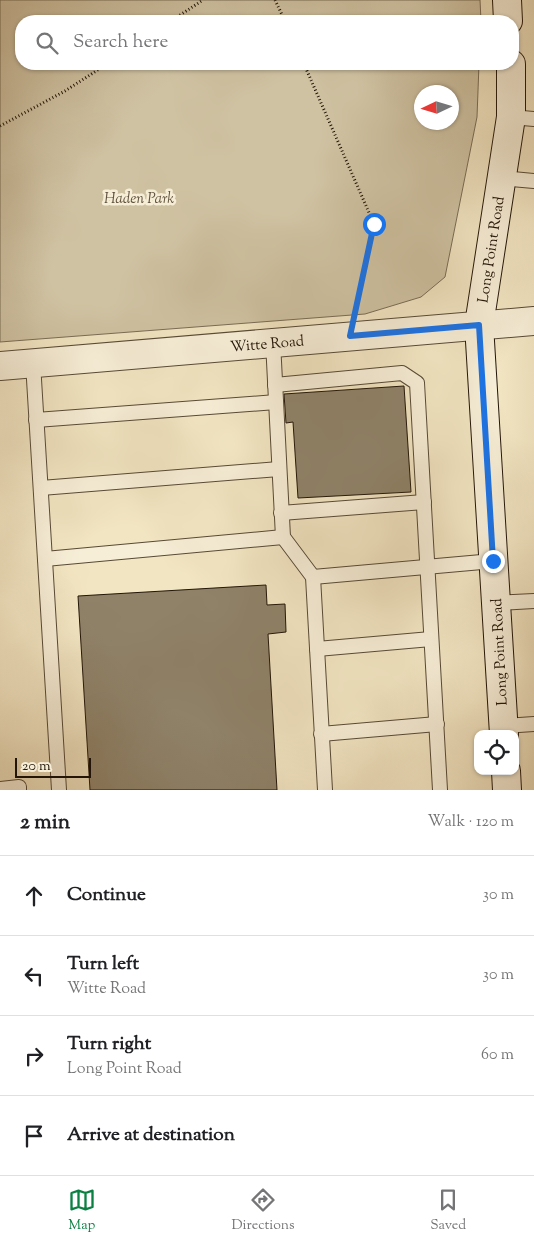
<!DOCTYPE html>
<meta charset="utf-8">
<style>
body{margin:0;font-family:"Sorts Mill Goudy",serif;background:#f2f2f2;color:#202124}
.controls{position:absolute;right:15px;bottom:15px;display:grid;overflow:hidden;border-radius:10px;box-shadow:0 1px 4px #0004}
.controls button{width:45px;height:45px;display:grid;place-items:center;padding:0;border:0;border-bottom:1px solid #e0e0e0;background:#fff;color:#202124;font:25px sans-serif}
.compass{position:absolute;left:414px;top:85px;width:45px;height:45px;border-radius:50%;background:#fff;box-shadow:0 1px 4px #0004;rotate:266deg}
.scale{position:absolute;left:15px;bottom:12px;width:76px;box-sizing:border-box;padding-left:5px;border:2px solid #231608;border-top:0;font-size:14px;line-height:18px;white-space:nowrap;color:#231608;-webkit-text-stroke:4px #f7eed7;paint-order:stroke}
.stop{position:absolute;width:15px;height:15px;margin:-11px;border:4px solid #1a73e8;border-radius:50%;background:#fff}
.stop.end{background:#1a73e8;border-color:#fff;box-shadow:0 1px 5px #0008}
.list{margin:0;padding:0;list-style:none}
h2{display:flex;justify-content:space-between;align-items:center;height:65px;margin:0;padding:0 20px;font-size:21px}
h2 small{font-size:16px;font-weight:400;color:#757577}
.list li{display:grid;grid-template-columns:32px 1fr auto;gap:15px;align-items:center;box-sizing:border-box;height:80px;padding:0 20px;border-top:1px solid #e0e0e0}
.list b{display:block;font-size:19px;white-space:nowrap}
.list p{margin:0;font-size:16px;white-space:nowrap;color:#757577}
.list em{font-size:16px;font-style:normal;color:#757577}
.icon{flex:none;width:28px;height:28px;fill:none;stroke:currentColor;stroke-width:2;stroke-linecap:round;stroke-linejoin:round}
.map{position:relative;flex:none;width:534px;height:790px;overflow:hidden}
.search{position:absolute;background:#fff;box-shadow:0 1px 4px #0004;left:15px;right:15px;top:15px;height:55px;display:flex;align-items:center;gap:12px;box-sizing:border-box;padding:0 18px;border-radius:20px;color:#757577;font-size:19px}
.sheet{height:385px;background:#fff}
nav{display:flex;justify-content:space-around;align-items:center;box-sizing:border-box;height:70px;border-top:1px solid #e0e0e0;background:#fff;font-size:14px;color:#757577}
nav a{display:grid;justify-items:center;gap:2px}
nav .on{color:#0b8043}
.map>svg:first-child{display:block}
.green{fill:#cfc2a2;stroke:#796c55;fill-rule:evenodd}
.building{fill:#8f8269;stroke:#231608}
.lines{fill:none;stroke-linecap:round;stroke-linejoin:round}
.service-casing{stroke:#574a36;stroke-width:16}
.tertiary-casing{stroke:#574a36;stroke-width:30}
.secondary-casing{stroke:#231608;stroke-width:30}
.path{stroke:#231608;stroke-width:3;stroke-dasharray:1 2.5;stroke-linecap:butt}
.service{stroke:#f7eed7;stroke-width:14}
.tertiary{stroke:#f7eed7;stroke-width:28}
.secondary{stroke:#f7eed7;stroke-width:28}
.route{stroke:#1a73e8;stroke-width:6}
.labels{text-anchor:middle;stroke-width:5;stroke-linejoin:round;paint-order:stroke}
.park-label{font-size:15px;font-style:italic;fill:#5f523e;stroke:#f7eed7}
.street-label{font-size:15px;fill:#231608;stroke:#f7eed7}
</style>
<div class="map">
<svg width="534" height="790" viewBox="0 0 534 790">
<rect width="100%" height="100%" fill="#f2e5c2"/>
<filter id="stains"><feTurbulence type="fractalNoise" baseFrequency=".004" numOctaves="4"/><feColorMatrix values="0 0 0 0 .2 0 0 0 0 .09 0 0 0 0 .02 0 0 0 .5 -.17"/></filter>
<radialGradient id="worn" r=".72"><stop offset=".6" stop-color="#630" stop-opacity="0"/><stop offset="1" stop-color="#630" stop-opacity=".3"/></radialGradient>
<path class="green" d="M0 0H480L481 21H21V64H479L477 117 445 277 421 297 365 314 0 342ZM422 92H452V122H422Z"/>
<g class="building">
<path d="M404 386 411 492 298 498 293 422 286 423 284 394Z"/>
<path d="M266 585 267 605 285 604 286 632 268 634 277 790H90L78 596Z"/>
</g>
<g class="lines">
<defs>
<g id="service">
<path d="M511 117 534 119"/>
<path d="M501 178 534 181"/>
<path d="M273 342 283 537 313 577 325 790"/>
<path d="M33 363 59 790"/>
<path d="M275 385 402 373 417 383 440 790"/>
<path d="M36 420 276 402"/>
<path d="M41 488 279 469"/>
<path d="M281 513 424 502"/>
<path d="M45 559 283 537"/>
<path d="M313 577 493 561"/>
<path d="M496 603 534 601"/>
<path d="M317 649 431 639"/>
<path d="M503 726 534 724"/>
<path d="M321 734 437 724"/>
<path d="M0 789 19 787V790"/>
</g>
<g id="tertiary">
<path id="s1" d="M0 366 534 321"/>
</g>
<g id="secondary">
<path d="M507 0 508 21"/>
<path id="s2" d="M504 734 479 325 511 117V64"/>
<path d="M506 771 507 790"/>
</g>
</defs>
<use href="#service" class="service-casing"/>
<use href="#tertiary" class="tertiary-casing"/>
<use href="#secondary" class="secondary-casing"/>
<g class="path">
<path d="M275 0 285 21"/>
<path d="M171 21 203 0"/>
<path d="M304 64 374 224 355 309"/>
<path d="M0 126 65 91 107 64"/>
</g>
<use href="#service" class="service"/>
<use href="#tertiary" class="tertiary"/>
<use href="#secondary" class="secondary"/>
</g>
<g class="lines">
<path class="route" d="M374 224 350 336 479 325 493 561"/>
</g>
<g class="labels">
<g class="park-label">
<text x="139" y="203">Haden Park</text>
</g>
<g class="street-label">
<text dy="5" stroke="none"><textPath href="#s2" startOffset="486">Long Point Road</textPath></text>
<text dy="5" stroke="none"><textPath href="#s1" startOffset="268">Witte Road</textPath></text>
<text transform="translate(499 652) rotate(-93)" y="5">Long Point Road</text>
</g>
</g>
<rect width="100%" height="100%" filter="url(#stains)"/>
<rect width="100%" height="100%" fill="url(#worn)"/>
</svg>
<div class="controls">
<button><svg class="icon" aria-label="locate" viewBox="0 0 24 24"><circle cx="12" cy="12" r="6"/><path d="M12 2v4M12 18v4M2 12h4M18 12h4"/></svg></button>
</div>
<svg class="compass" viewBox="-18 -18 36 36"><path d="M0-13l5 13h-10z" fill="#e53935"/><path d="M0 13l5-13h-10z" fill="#757577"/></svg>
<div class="scale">20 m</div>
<div class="stop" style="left:374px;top:224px"></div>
<div class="stop end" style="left:493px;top:561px"></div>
<div class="search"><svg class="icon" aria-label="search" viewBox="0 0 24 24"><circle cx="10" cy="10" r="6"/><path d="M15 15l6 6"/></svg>Search here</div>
</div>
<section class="sheet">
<h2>2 min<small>Walk · 120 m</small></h2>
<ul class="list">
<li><svg class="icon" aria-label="ahead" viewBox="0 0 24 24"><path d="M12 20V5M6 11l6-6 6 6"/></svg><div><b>Continue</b></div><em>30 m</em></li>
<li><svg class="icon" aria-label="left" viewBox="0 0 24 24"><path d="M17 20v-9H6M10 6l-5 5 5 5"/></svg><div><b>Turn left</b><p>Witte Road</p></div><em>30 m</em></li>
<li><svg class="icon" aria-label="right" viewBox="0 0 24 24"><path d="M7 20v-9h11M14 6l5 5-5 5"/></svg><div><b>Turn right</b><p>Long Point Road</p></div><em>60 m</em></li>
<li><svg class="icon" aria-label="arrive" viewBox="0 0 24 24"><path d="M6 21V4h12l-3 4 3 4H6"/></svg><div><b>Arrive at destination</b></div></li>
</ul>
</section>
<nav>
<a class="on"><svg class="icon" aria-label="map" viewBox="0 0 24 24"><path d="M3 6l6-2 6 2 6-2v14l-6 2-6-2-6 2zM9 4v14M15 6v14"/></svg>Map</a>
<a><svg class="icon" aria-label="directions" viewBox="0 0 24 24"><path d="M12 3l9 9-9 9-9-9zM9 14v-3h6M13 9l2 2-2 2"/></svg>Directions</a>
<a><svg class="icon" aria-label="saved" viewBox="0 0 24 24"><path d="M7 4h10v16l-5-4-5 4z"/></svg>Saved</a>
</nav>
